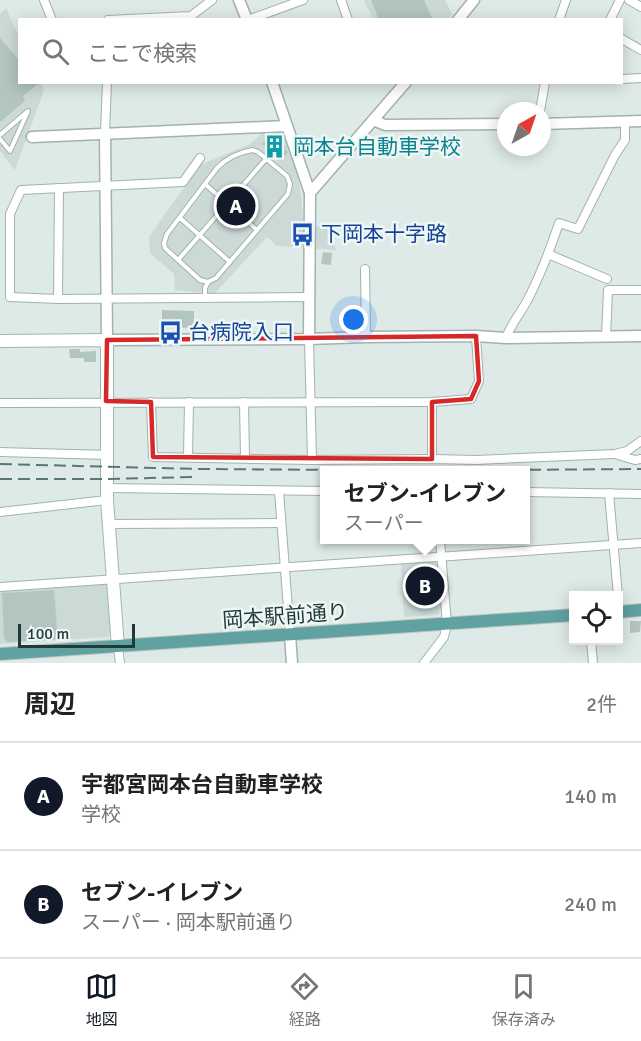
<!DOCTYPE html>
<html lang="ja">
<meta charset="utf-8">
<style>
body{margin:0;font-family:Signika,"Noto Sans JP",sans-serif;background:#f2f2f2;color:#222}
.controls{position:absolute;right:18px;bottom:18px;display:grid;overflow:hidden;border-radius:0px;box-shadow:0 3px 15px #0003}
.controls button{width:54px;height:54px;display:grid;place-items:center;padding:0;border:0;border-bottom:2px solid #e0e0e0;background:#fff;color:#222;font:30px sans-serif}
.compass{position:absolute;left:497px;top:102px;width:54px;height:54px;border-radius:50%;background:#fff;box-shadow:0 3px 15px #0003;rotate:40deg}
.scale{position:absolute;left:18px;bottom:15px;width:117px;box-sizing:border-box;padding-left:6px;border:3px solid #1f3a39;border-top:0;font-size:16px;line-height:21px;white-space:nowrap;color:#1f3a39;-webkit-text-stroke:4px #eef7f4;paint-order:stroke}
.you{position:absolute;left:354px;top:320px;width:21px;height:21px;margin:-15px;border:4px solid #fff;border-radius:50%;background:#1a73e8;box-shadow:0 0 0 9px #1a73e833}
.badge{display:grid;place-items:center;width:39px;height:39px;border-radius:50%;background:#111827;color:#fff;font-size:20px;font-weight:700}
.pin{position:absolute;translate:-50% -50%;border:3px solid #fff;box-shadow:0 2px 6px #0006}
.popup{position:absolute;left:320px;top:466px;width:210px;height:78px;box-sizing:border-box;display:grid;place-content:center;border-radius:0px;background:#fff;filter:drop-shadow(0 2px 4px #0005);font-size:20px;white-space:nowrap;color:#767676}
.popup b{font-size:22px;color:#222}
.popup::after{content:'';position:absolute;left:50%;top:100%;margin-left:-12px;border:12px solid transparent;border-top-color:#fff}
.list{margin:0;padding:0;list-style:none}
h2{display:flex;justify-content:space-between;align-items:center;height:78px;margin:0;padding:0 24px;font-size:26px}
h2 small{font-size:20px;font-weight:400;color:#767676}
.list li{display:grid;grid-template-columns:39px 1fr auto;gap:18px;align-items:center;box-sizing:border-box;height:108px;padding:0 24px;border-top:2px solid #e0e0e0}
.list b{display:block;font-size:22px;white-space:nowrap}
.list p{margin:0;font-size:20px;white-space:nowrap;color:#767676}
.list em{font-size:20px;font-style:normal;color:#767676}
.icon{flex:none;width:33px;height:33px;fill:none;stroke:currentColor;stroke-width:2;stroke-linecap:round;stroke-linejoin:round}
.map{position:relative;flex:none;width:641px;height:663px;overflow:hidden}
.search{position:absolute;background:#fff;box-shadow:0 3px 15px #0003;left:18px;right:18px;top:18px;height:66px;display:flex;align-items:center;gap:15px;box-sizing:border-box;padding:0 21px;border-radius:0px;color:#767676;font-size:22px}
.sheet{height:294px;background:#fff}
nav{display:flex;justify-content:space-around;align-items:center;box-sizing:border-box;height:84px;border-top:2px solid #e0e0e0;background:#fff;font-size:16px;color:#767676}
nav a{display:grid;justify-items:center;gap:3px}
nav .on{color:#111827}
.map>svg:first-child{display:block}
.built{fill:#ccdad7}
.building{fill:#b3c5c1}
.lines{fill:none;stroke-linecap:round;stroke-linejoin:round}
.service-casing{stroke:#a1b2af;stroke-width:6}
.minor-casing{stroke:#a1b2af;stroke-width:10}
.tertiary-casing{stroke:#a1b2af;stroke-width:13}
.secondary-casing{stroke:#9db6b3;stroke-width:14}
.primary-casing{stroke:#bcc4c4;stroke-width:14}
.service{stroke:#fff;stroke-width:4}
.minor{stroke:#fff;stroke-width:8}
.tertiary{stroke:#fff;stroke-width:10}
.secondary{stroke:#fff;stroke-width:12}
.primary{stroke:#60a2a0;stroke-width:12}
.rail{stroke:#597775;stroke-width:2;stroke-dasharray:12 6;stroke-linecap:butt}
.marked{fill:none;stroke:#d62828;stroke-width:4.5;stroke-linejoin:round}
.labels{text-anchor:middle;stroke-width:5;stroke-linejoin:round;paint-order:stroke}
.culture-label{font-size:21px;fill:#0d838f;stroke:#eef7f4;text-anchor:start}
.transit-label{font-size:21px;fill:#164399;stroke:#eef7f4;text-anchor:start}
.street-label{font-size:21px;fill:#1f3a39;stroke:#eef7f4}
</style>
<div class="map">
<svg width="641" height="663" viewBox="0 0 641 663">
<rect width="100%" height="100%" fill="#deeae7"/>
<g class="built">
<path d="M364 0H445L452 14 448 19H373Z"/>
<path d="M6 8 19 37 20 82 41 83 44 90 15 170 0 151V14Z"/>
<path d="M280 131 292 155 300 187 304 225 327 227 336 250 277 246 267 237 214 294 175 290 174 274 150 253 149 237 200 165 250 144 264 132Z"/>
<path d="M434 561 438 564 442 608 438 615 404 617 401 564Z"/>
<path d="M106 583 109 585 113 629 108 637 0 644V590Z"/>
</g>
<g class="building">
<path d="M371 0H424L433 20H379Z"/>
<path d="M0 38 20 61V82H40L23 96 25 101 0 122Z"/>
<path d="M269 136 276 142 278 140 286 147 284 148 288 152 281 160 262 144Z"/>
<path d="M323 252 332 253 331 265 321 264Z"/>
<path d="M162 310 194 311V328L162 327Z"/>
<path d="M69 349H80V352L96 351V362H84V358H70Z"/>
<path d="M436 579 438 591 415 593 413 581Z"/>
<path d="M54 590 58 639 9 642 6 641 4 638 2 593Z"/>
<path d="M630 621H641L640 632 630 633Z"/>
</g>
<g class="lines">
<defs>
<g id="service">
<path d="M0 135 28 111 10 151 0 139"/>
<path d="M253 150 258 152 287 176 290 184 288 194 216 278 208 282 200 280 165 248 164 243 167 234 217 168C227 158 239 152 253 150Z"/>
<path d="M205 184 257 230"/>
<path d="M180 218 230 262"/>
<path d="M178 260 266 159"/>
<path d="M205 297V288L208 282"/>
</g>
<g id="minor">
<path d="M44 0 52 20"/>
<path d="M341 0 348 20"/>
<path d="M629 0 641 7"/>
<path d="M108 20 191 16 212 0"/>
<path d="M248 20 303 0"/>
<path d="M559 20 566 0"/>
<path d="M610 20 620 0"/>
<path d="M622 39 641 50"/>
<path d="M622 79 641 78"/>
<path d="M540 111 545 82"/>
<path d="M105 133 107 82"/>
<path d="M200 158 183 182 21 190 10 214V297L58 299 308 297"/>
<path d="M548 254 607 279"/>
<path d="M365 269 366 337"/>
<path d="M58 299 59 188"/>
<path d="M606 337 608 290H641"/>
<path d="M506 338C511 324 520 314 527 301 540 276 550 250 559 223L578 229 615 155 625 140V122"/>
<path d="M309 339 312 460"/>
<path d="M151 402 153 457 312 460 432 459 476 460 615 454 627 451 641 441"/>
<path d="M244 402 245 458"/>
<path d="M432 402V459"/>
<path d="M0 403 432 402 471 399 479 381 476 336"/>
<path d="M0 452 108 455"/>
<path d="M618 455 635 460 641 459"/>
<path d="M188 457 189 402"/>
<path d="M107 488 324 491"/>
<path d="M279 491 290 635"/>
<path d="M526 492 641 494"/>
<path d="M609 493 618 596"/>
<path d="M0 512 107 500"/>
<path d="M109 524 281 523"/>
<path d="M0 587 641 543"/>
<path d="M591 640 593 663"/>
<path d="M118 647 120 663"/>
<path d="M424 663 444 637 447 624 440 540"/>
</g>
<g id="tertiary">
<path d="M239 0 247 20"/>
<path d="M458 20 474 0"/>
<path d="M272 82 310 193"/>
<path d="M373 120 385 125 506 124"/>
<path d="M542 124 641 121"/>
<path d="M105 133 107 340 309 339 366 337 476 336 506 338 641 336"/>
<path d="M32 137 287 126"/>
<path d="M309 339 310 193 406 82"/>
<path d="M290 635 292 663"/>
</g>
<path id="secondary" d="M0 341 107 340V500L118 647"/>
<g id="primary">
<path d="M618 612 641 610"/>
<path d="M0 654 574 615"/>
</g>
</defs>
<use href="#service" class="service-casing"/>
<use href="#minor" class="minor-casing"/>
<use href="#tertiary" class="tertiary-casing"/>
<use href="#secondary" class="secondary-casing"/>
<use href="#primary" class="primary-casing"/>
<use href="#service" class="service"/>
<use href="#minor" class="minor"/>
<use href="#tertiary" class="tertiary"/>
<use href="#secondary" class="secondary"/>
<use href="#primary" class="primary"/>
<g class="rail">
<path d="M0 464 197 469 349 470"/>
<path d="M493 470 641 469"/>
<path d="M0 479H108L193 477"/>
</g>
</g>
<path class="marked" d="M476 336 479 381 471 399 432 402V459L153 457 151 402 106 401 107 340Z"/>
<defs>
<symbol id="building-bare" viewBox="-9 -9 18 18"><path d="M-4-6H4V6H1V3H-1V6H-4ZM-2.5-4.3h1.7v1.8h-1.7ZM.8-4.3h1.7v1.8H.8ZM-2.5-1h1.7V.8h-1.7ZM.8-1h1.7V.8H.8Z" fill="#0f9aa8" stroke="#eef7f4" stroke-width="2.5" paint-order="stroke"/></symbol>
<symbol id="bus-bare" viewBox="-9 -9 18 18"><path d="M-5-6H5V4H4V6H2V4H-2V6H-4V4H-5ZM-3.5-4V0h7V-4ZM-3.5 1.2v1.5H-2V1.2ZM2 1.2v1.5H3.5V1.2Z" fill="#1a4fb4" stroke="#eef7f4" stroke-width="2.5" paint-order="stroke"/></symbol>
</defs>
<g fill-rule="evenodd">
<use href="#building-bare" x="258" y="130" width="33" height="33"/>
<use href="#bus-bare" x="286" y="218" width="33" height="33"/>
<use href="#bus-bare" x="154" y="316" width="33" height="33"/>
</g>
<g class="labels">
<g class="culture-label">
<text x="293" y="154">岡本台自動車学校</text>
</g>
<g class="transit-label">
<text x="321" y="241">下岡本十字路</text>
<text x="189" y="339">台病院入口</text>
</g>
<g class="street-label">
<text transform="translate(285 616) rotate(-4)" y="7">岡本駅前通り</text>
</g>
</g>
</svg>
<div class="controls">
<button><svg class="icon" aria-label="locate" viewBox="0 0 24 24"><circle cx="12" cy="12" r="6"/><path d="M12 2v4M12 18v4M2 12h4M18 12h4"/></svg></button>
</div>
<svg class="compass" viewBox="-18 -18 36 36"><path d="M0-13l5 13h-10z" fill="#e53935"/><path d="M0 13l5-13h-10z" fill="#767676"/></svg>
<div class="scale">100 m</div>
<div class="you"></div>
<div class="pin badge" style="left:236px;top:206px">A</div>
<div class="pin badge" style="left:425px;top:586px">B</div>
<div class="popup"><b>セブン-イレブン</b>スーパー</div>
<div class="search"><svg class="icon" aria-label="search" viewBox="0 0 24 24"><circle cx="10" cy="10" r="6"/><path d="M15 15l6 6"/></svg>ここで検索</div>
</div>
<section class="sheet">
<h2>周辺<small>2件</small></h2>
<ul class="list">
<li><span class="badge">A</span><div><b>宇都宮岡本台自動車学校</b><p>学校</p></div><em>140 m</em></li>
<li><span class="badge">B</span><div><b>セブン-イレブン</b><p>スーパー · 岡本駅前通り</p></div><em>240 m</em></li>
</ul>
</section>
<nav>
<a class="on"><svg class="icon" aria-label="map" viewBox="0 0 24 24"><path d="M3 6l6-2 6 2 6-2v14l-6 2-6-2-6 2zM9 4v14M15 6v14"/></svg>地図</a>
<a><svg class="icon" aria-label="directions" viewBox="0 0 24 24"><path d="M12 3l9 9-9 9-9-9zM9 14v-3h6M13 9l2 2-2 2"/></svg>経路</a>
<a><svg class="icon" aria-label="saved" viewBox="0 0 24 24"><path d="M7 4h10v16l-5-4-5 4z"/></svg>保存済み</a>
</nav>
